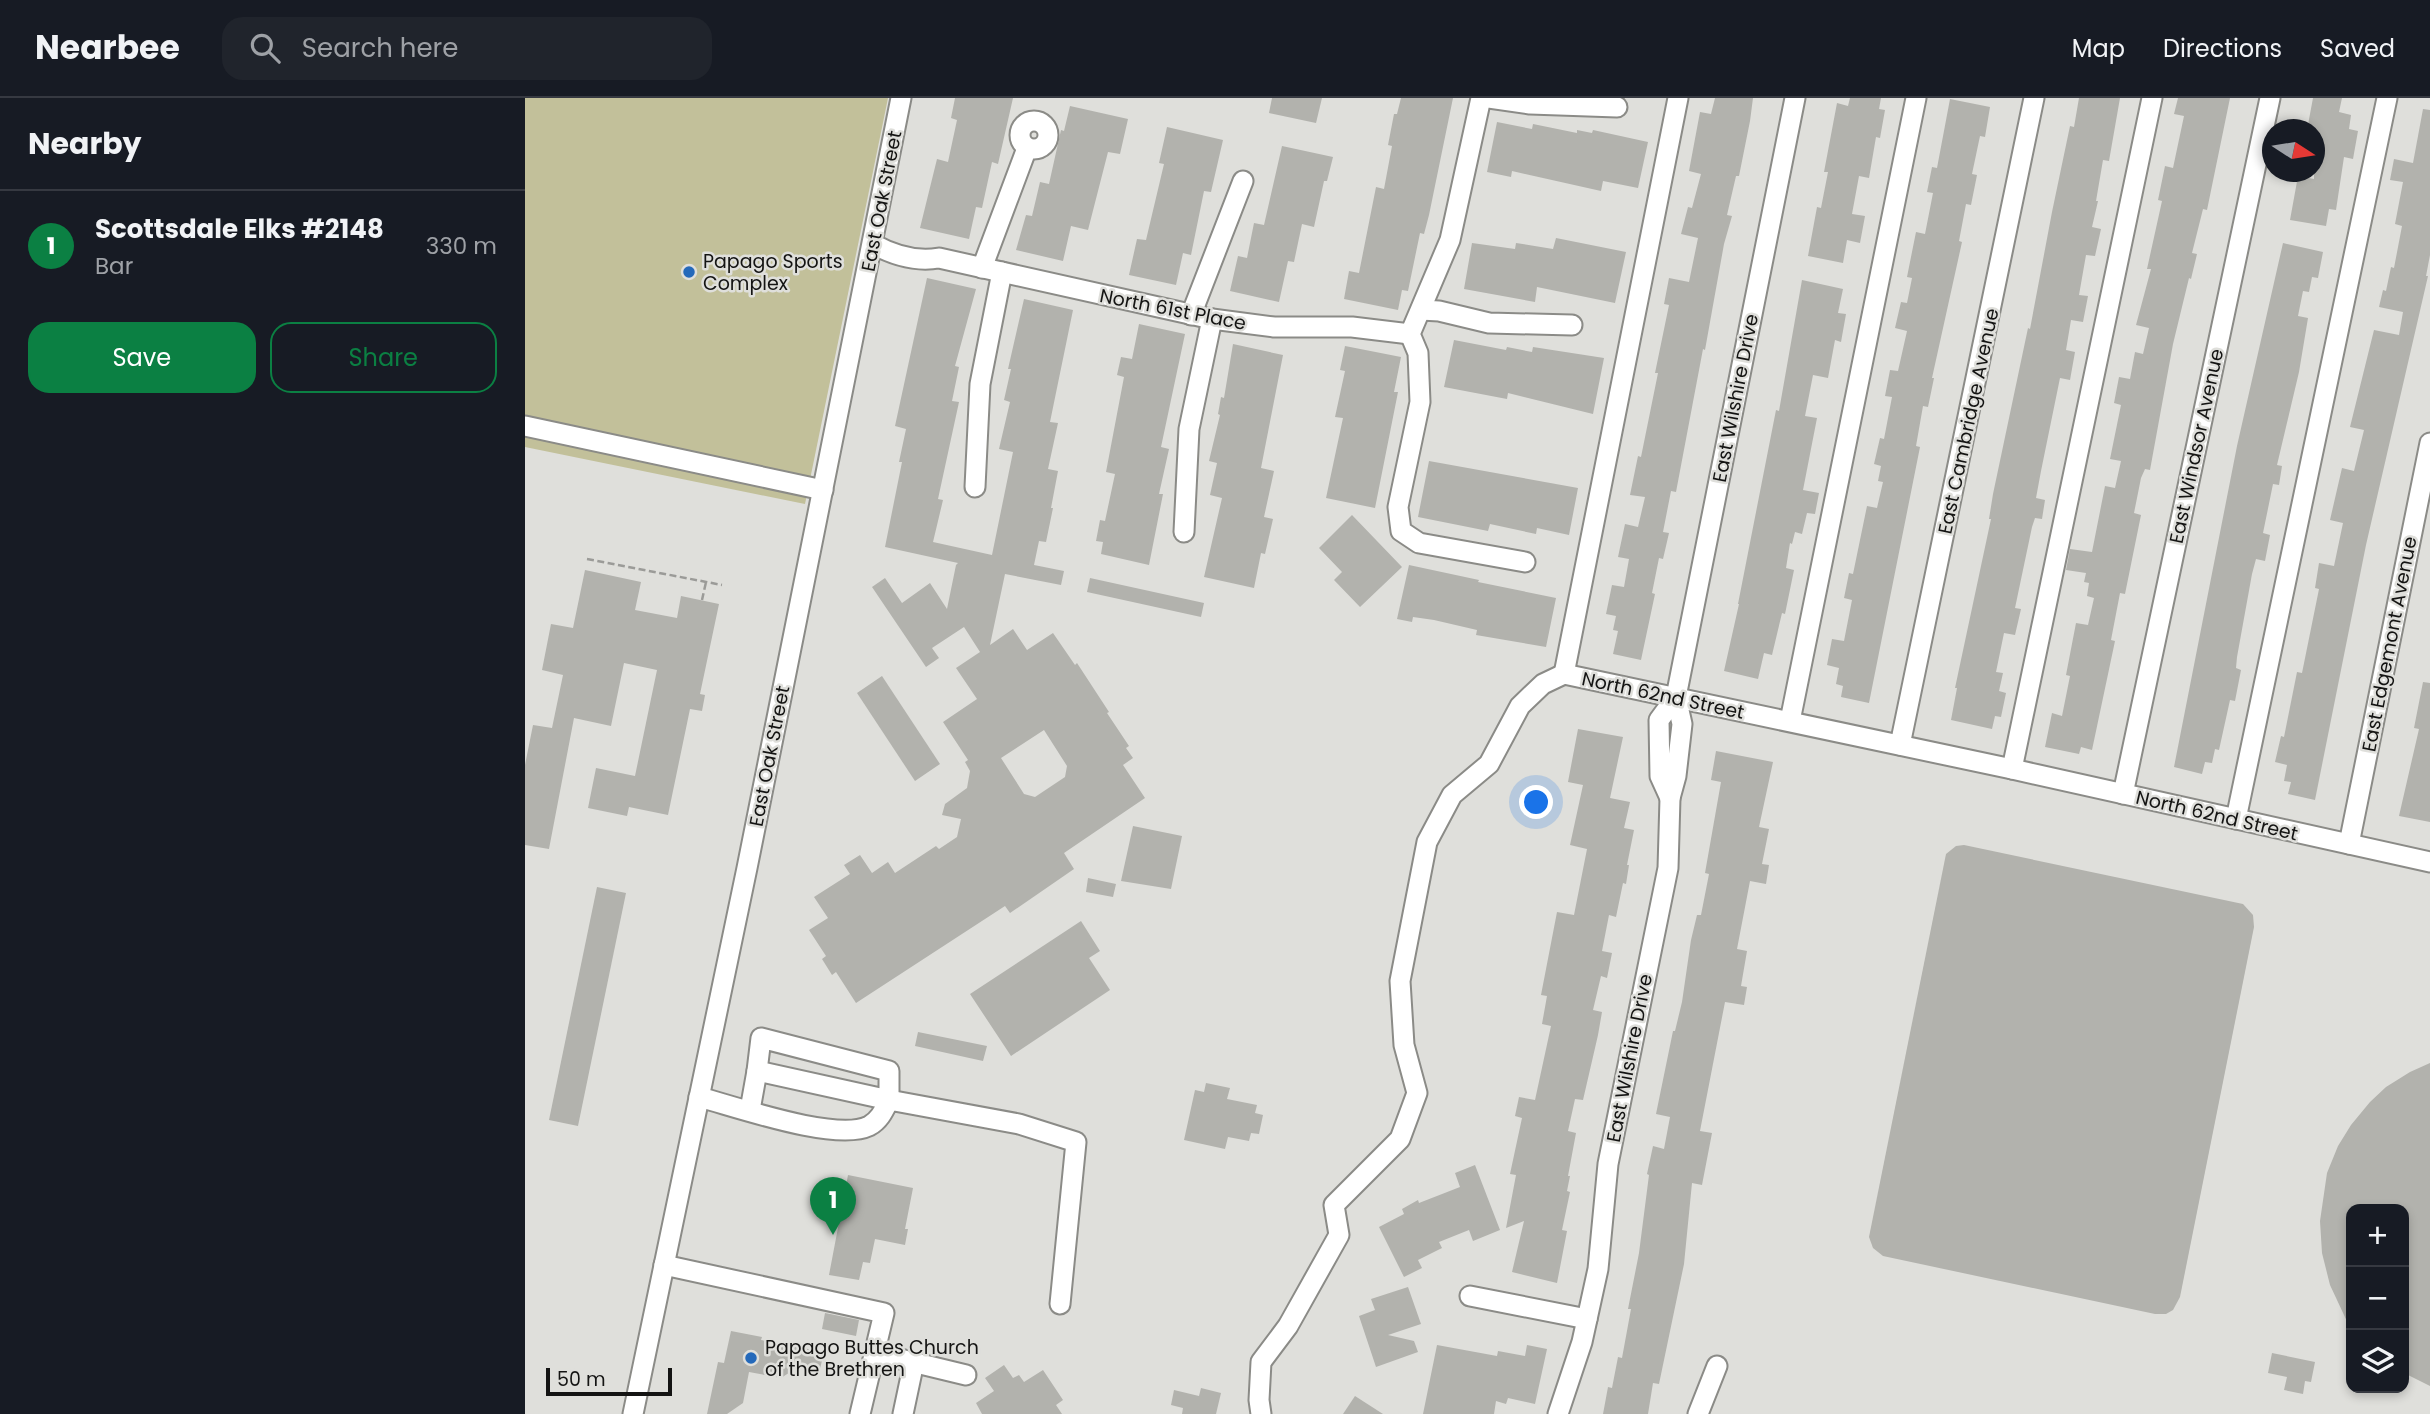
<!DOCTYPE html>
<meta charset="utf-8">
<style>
body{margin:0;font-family:Poppins,sans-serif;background:#20242c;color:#f1f3f6}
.controls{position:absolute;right:21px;bottom:21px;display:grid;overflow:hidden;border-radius:14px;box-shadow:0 4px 10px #0003}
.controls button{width:63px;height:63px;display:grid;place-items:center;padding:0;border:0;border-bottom:2px solid #363941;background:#171b24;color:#f1f3f6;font:35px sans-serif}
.compass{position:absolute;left:1737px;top:21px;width:63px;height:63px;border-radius:50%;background:#171b24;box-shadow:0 4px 10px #0003;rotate:102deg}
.scale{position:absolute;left:21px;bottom:18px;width:126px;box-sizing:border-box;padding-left:7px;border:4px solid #141413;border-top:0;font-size:19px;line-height:24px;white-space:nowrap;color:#141413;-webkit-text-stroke:5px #dfdfdb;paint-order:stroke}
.you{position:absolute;left:1012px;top:705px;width:24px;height:24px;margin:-18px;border:5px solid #fff;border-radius:50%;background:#1a73e8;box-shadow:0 0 0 10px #1a73e833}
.badge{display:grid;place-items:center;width:46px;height:46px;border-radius:50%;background:#0b8043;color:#fff;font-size:23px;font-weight:700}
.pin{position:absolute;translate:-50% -58px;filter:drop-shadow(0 2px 4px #0008)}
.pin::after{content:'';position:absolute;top:37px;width:24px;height:21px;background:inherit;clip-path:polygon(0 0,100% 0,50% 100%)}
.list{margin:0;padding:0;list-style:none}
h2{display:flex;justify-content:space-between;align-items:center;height:91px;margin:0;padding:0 28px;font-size:30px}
h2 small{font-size:23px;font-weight:400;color:#9ea1a6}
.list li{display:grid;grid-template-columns:46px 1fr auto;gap:21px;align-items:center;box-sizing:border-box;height:112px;padding:0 28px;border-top:2px solid #363941}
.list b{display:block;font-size:26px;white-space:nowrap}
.list p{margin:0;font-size:23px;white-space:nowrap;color:#9ea1a6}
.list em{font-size:23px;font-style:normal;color:#9ea1a6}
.actions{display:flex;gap:14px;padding:21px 28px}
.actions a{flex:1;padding:16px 0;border:2px solid #0b8043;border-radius:21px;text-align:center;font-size:24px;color:#0b8043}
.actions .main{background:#0b8043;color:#fff}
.icon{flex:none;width:38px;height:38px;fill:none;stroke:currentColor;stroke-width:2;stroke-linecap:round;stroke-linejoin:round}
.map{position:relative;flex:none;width:1905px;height:1316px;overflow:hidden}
header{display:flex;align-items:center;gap:42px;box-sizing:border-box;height:98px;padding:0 35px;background:#171b24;border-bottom:2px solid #363941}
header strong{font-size:33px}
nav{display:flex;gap:38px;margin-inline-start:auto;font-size:24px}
.search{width:490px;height:63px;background:#20242c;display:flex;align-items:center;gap:18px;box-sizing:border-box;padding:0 24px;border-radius:21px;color:#9ea1a6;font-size:26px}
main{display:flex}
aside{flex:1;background:#171b24}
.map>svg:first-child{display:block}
.green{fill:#c2c09a}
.building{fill:#b2b2ad;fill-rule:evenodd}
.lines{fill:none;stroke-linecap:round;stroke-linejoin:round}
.minor-casing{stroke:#8b8b87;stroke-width:23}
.path{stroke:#9b9b98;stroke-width:2.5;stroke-dasharray:7 3.5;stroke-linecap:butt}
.minor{stroke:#fff;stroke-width:19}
.poi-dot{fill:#2469ba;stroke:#dfdfdb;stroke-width:2.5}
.labels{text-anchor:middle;stroke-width:5;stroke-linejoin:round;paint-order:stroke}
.street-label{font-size:19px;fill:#141413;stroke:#dfdfdb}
.poi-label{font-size:19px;fill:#141413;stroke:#dfdfdb;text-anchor:start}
</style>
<header>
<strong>Nearbee</strong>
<div class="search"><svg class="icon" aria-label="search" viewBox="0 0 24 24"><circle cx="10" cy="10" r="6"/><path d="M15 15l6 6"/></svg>Search here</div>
<nav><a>Map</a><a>Directions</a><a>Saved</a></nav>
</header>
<main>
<aside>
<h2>Nearby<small></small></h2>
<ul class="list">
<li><span class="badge">1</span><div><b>Scottsdale Elks #2148</b><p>Bar</p></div><em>330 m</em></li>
</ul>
<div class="actions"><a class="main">Save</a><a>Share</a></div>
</aside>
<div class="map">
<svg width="1905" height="1316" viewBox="0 0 1905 1316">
<rect width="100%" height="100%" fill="#dfdfdb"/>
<path class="green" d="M0 0H363L280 406 0 349Z"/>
<g class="building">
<path d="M430 0H488L473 66 467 64 457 110 451 109 444 141 395 130 412 61 423 64 432 22 426 20Z"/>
<path d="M747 0H797L791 25 744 15Z"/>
<path d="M876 0H928L904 117 899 136 895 135 883 193 877 192 873 212 819 201 824 173 834 175 851 89 859 91 867 48 863 47 869 16H872Z"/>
<path d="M1190 0H1228L1225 23 1214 78H1211L1202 117 1207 118 1199 146 1180 252 1178 251 1151 394 1146 393 1138 434 1144 435 1138 461 1134 460 1127 495 1130 496 1116 562 1088 556 1093 533 1088 532 1091 518 1081 516 1087 487 1099 489 1104 461 1093 459 1100 426 1113 429 1120 399 1105 397 1113 358 1116 359 1133 275H1130L1144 207 1139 206 1144 180 1164 184 1173 140 1156 136 1163 109 1167 110 1176 76 1164 73 1175 14 1186 16Z"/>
<path d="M1325 0H1356L1354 11 1360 12 1355 40 1351 39 1344 80 1334 78 1327 116 1340 118 1335 145 1322 142 1318 165 1283 158 1292 109 1296 110 1303 74H1299L1312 5 1323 8Z"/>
<path d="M1554 0H1595L1584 63 1578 62 1571 103H1573L1567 129 1576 131 1570 158 1561 157 1554 197 1563 198 1558 224 1546 222 1541 252 1550 254 1545 282 1535 280 1516 373 1511 400 1520 402 1517 421 1510 420 1507 429 1490 510 1496 511 1490 537 1479 535 1471 574 1478 575 1474 593 1481 595 1476 619 1470 618 1467 631 1426 622 1432 590H1430L1466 421H1464L1468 396 1503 230 1505 231 1527 114 1545 28 1549 29Z"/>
<path d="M1653 0H1705L1682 112 1678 111 1667 155 1672 156 1666 181 1664 180 1648 246 1625 372 1620 371 1616 380 1609 415 1616 417 1600 496 1595 495 1586 542 1590 543 1567 652 1556 649 1554 656 1520 649 1527 615 1537 618 1545 578 1541 577 1551 525 1563 527 1569 500 1562 498 1564 485 1559 484 1561 475 1541 472 1545 451 1567 454 1580 388 1590 390 1596 363 1585 361 1596 307 1589 305 1594 279 1605 281 1610 254 1618 256 1624 230 1611 227 1626 171H1622L1637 103 1633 102 1640 68 1648 70 1659 18 1649 16Z"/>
<path d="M1788 0H1817L1814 14 1826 17 1824 31 1833 33 1828 61 1819 59 1811 112 1804 111 1801 128 1765 122 1773 78 1789 81V32H1782Z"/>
<path d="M1425 1 1465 9 1460 39 1455 38 1447 76 1452 77 1446 107 1441 106 1434 143 1437 144 1407 280H1409L1403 309 1398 308 1391 348 1395 349 1344 605 1316 599 1318 588 1311 586 1314 570 1302 567 1307 541 1319 543 1327 502 1319 500 1324 475 1328 476 1342 408 1352 410 1358 384 1353 383 1356 368 1349 366 1355 340 1359 341 1367 299 1360 298 1365 272 1373 273 1382 233 1370 230 1376 204 1382 205 1387 180 1382 179 1391 134 1400 136 1408 95 1402 94 1407 69 1412 70Z"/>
<path d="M545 8 603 21 595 56 583 54 563 132 546 128 538 163 491 152 501 117 507 118 515 84 524 86 536 32 539 33Z"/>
<path d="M1898 11 1905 12V157L1901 178H1903L1841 447 1790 702 1763 696 1766 684 1759 683 1762 667 1750 664 1756 638 1759 639 1772 574 1777 575 1794 491 1790 490 1794 465 1809 468 1818 425 1805 422 1817 370 1829 373 1839 332 1825 329 1849 232 1874 237 1878 214 1854 209 1858 192 1861 193 1866 169 1869 170 1877 128 1870 126 1878 84 1865 82 1869 61 1888 65Z"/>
<path d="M972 24 1007 31 1008 26 1052 35V32L1067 35 1068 32 1123 44 1113 90 1078 83 1076 93 987 73 986 79 962 74Z"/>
<path d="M642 29 698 42 686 94 679 93 666 157 658 155 651 187 604 177 612 141 621 142 639 66 634 65Z"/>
<path d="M757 48 808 59 802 83H799L789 129 777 126 769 164 763 163 754 204 705 193 713 158 722 160 729 125 739 127Z"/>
<path d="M1031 140 1101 154 1090 205 1012 189 1010 204 939 191 947 145 990 151 991 145 1028 151Z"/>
<path d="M1758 145 1798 154 1793 180 1787 179 1784 194 1778 193 1773 218 1783 220 1774 274 1752 367 1757 368 1754 387 1748 386 1738 435 1745 437 1740 463 1731 461 1727 476 1712 559 1711 570 1716 572 1710 603 1705 602 1694 652 1690 651 1687 665 1680 664 1677 676 1649 669 1712 348Z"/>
<path d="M402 180 451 191 430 268 434 269 427 303 434 304 413 401 418 402 408 444 467 457 488 354 474 351 485 304 479 302 486 271H483L499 201 548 212 525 324 533 325 523 371 533 373 526 410H528L521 444 514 443 509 467 539 473 536 487 480 476 465 547 488 531 502 552 528 535 550 567 552 565 584 614 582 615 604 648 601 650 608 660 598 667 620 700 539 755 549 771 485 815 480 808 331 905 311 874 307 877 297 861 301 858 284 832 303 820 289 799 325 776 319 767 335 757 347 775 363 764 370 775 411 748 414 751 432 739 436 721 417 717 420 706 442 690 445 673 440 664 443 662 418 624 452 601 431 570 455 554 439 529 407 550 414 560 401 569 347 489 360 480 377 505 405 485 422 511 431 467 433 465 360 449 377 364H374L381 331 370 328ZM519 632 542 668 540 679 510 699 499 696 476 660Z"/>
<path d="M1277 182 1318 191 1313 215 1321 216 1316 244 1310 242 1303 280 1288 277 1280 318 1292 320 1278 392 1294 395 1290 416 1282 415 1277 436 1270 434 1267 446 1265 445 1261 470 1269 472 1260 516 1257 515 1247 557 1239 555 1233 581 1199 573 1214 506H1213L1251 312 1254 313Z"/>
<path d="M614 226 660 236 636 349 644 351 634 396H638L624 467 576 456 578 444 571 443 575 422 580 423 590 376 581 374 599 279 592 277 596 259 607 261Z"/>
<path d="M929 242 981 252 982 249 1007 254 1008 249 1079 260 1068 316 983 295 982 301 919 289Z"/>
<path d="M708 246 758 257 736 370 749 373 739 419 748 421 740 456 736 455 729 490 679 479 697 400 685 397 692 365 684 363 695 317 693 316 696 299 699 300Z"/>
<path d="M820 248 876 259 869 294H873L850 410 801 400 818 320 810 319 820 273 815 272Z"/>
<path d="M904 363 1053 390 1044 437 1012 430 1011 436 965 426 963 433 893 419Z"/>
<path d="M827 417 877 469 835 509 809 482 817 474 794 450Z"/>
<path d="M884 467 954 482 953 484 1031 500 1021 549 951 537 952 532 909 522 888 519 887 524 872 521Z"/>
<path d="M60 472 116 484 110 512 152 520 156 498 194 506 175 596 180 597 177 613 165 611 143 717 104 709 102 718 63 710 71 670 110 678 132 572 99 565 86 628 49 620 24 751 0 747V667L8 627 27 630 38 577 17 572 26 526 48 530Z"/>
<path d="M565 480 679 505 676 519 562 494Z"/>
<path d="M357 578 415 666 390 683 332 595Z"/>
<path d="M1898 584 1905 585V724L1874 718 1894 631 1889 630Z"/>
<path d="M1053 631 1098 639 1085 700 1105 704 1099 730 1109 732 1102 767H1104L1101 786 1098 785 1091 819 1084 817 1077 853 1087 855 1082 880 1076 878 1068 912 1077 914 1073 937 1058 1002 1050 1001 1043 1033 1051 1035 1043 1078H1045L1042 1093 1045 1094 1037 1132 1042 1133 1032 1185 987 1174 999 1123 981 1130 991 1077 985 1076 997 1020 990 1018 994 999 1010 1002 1026 928 1017 926 1022 898 1016 897 1032 814 1049 817 1062 751 1045 747 1058 687 1043 684Z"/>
<path d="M1191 653 1248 664 1234 729 1244 731 1237 766 1244 767 1241 786 1225 783 1212 851 1222 853 1216 888 1222 889 1219 907 1200 904 1175 1033 1187 1035 1177 1087 1167 1085 1159 1166 1134 1286 1128 1285 1123 1316H1078L1083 1289 1087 1290 1093 1259 1097 1260 1106 1211H1103L1114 1155 1124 1077 1122 1076 1128 1048 1139 1051 1145 1019 1131 1016 1148 933H1150L1157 904 1166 842 1172 817H1176L1184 776 1180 775 1196 684 1186 682Z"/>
<path d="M608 728 657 738 646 791 596 783Z"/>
<path d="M1439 747 1718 806 1728 817 1729 829 1655 1199 1648 1212 1641 1216H1630L1358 1158 1348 1150 1344 1139 1421 756 1431 748Z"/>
<path d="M563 780 591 786 588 799 561 794Z"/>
<path d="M72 789 101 795 53 1028 24 1022Z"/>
<path d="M556 823 575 853 564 860 585 892 486 958 445 896Z"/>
<path d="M393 934 462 948 458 963 390 948Z"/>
<path d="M1905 965V1288L1879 1275V1111H1826V1232L1805 1187 1797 1155 1795 1123 1802 1075 1813 1048 1826 1027 1845 1004 1861 989 1885 974Z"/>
<path d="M681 985 705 990 702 1001 732 1007 730 1015 738 1017 734 1036 726 1035 724 1043 703 1039 700 1051 659 1042 670 992 679 994Z"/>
<path d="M950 1067 975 1132 948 1143 944 1132 914 1144 917 1150 893 1162 897 1170 879 1179 854 1129 879 1116 877 1111 893 1102 894 1105 935 1089 930 1075Z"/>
<path d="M323 1077 388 1090 380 1131H383L380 1147 350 1141 345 1165 338 1164 334 1182 304 1177Z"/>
<path d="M883 1189 896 1226 863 1237 889 1243 893 1254 851 1269 834 1218 850 1212 846 1201Z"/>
<path d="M300 1215 334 1222 331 1238 297 1231Z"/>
<path d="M206 1233 237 1239 236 1242 299 1254 295 1271 276 1267 256 1280 224 1274 218 1305 202 1316H182L193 1264 199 1265Z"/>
<path d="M912 1247 972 1258 973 1253 1000 1258 1002 1247 1022 1251 1010 1306 983 1300 981 1306 971 1303 969 1316H898Z"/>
<path d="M1747 1255 1790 1264 1786 1284 1780 1283 1778 1296 1759 1292 1762 1279 1743 1275Z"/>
<path d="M479 1267 488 1280 494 1277 499 1284 518 1272 538 1302 531 1307 537 1316H457L451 1305 469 1293 460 1280Z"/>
<path d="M676 1290 696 1295 691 1316H657L658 1310 646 1307 649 1292 674 1298Z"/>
<path d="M830 1298 858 1316H818Z"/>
</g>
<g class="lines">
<defs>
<g id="minor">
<path d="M956 0 925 142 885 236 893 255 895 304 873 409 876 433 894 445 1000 464"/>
<path d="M964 0 1005 6 1092 9"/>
<circle cx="509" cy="37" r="14"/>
<path d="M348 146C368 157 391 164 414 160L687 221 749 229H827L885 236"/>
<path d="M457 170 502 50"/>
<path d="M896 212 914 213 964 225 1047 227"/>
<path d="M666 217 718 83"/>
<path d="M0 328 298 392"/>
<path d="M450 389 455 286 477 174"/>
<path d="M659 434 664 331 687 221"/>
<path d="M1039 576 1153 0"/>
<path d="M1265 623 1391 0"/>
<path d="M1375 647 1509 0"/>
<path d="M1487 671 1627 0"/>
<path d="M1598 696 1745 0"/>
<path d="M1145 700 1135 678 1134 622 1151 599"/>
<path d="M1711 721 1862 0"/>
<path d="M1824 746 1905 345"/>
<path d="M236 940 364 973V1002L232 973Z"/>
<path d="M174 999C212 1009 311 1044 344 1028 355 1022 359 1012 364 1002L494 1026 551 1044 535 1206"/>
<path d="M225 1012 232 973"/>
<path d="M139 1167 359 1215 335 1316"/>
<path d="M945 1198 1062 1221"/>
<path d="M350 1255 441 1277"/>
<path d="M108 1316 222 770 376 0"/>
<path d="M378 1316 389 1264"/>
<path d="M736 1316 734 1302 736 1264 763 1228 814 1137 809 1107 875 1041 892 995 879 947 875 883 902 744 927 697 964 666 995 608 1018 586 1039 576 1487 671 1905 764"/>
<path d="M1033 1316 1057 1244 1073 1171 1083 1066 1143 770 1145 700 1151 678 1157 626 1151 599 1270 0"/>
<path d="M1173 1316 1192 1268"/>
</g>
</defs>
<use href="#minor" class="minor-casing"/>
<g class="path">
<path d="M62 461 197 487"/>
<path d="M177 502 181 484"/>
</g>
<use href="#minor" class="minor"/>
</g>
<g class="poi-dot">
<circle cx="164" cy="174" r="7"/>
<circle cx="226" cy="1260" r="7"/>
</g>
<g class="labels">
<g class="street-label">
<text transform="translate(356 103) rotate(-79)" y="7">East Oak Street</text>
<text transform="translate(648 211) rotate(11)" y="7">North 61st Place</text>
<text transform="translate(1210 300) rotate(-79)" y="7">East Wilshire Drive</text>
<text transform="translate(1443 323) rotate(-78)" y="7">East Cambridge Avenue</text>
<text transform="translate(1671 348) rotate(-78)" y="7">East Windsor Avenue</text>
<text transform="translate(1864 546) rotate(-79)" y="7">East Edgemont Avenue</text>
<text transform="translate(1138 597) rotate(12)" y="7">North 62nd Street</text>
<text transform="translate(244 658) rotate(-79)" y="7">East Oak Street</text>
<text transform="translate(1692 717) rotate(13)" y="7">North 62nd Street</text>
<text transform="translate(1104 960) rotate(-79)" y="7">East Wilshire Drive</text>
</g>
<g class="poi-label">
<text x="178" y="170">Papago Sports<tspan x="178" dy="22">Complex</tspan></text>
<text x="240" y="1256">Papago Buttes Church<tspan x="240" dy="22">of the Brethren</tspan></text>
</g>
</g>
</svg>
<div class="controls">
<button>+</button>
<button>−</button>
<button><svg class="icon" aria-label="layers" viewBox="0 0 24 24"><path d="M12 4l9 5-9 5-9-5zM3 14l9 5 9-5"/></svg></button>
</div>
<svg class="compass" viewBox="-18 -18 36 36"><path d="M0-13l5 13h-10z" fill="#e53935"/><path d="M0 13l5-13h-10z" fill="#9ea1a6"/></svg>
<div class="scale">50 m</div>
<div class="you"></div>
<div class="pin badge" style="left:308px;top:1137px">1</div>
</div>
</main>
